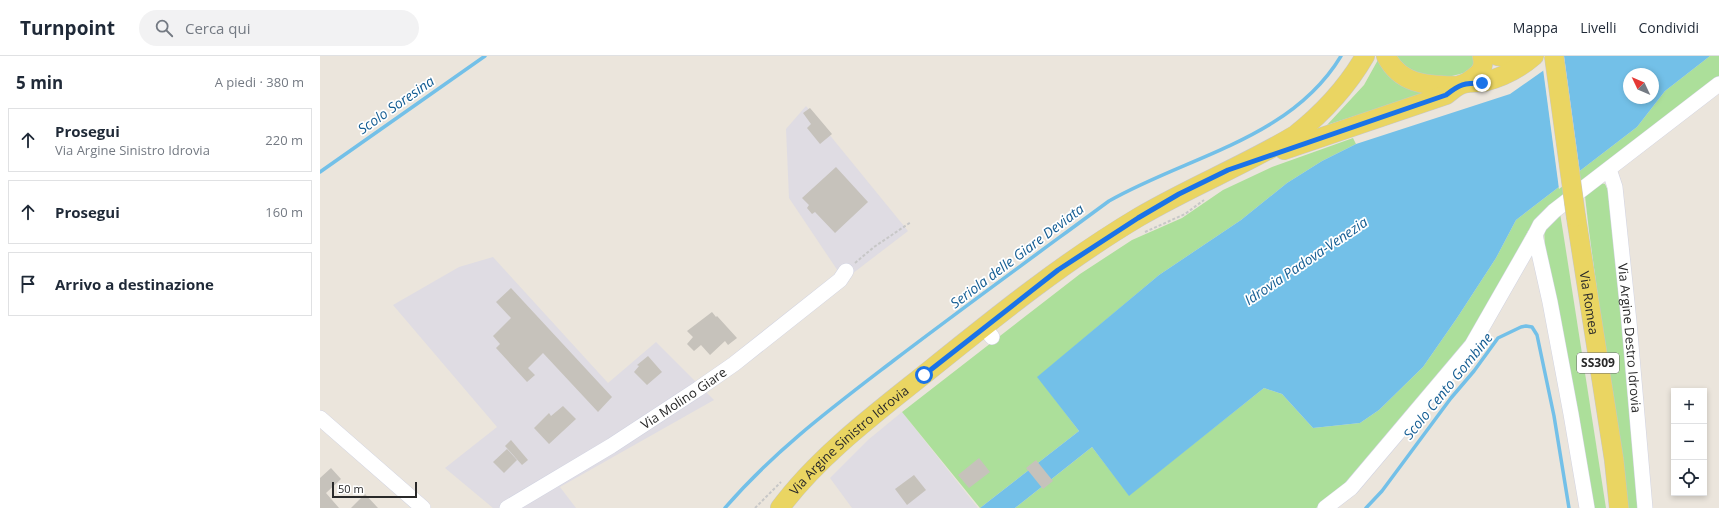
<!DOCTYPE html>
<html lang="it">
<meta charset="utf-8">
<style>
body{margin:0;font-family:"Open Sans",sans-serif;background:#f2f2f3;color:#1f2937}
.controls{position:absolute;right:12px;bottom:12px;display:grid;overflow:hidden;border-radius:0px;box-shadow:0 2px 6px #0003}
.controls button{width:36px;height:36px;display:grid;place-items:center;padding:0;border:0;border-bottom:1px solid #e0e1e3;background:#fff;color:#1f2937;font:20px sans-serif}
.compass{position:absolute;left:1303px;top:12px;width:36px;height:36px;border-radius:50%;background:#fff;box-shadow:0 2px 6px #0003;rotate:314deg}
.scale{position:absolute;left:12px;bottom:10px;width:85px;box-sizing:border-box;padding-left:4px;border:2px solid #292929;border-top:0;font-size:11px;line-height:14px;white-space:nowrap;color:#292929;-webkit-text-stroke:3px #fff;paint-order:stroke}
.stop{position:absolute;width:12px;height:12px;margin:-9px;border:3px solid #1a73e8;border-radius:50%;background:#fff}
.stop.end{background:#1a73e8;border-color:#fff;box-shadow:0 1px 4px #0008}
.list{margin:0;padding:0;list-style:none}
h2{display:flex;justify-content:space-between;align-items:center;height:52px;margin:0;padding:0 16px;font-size:17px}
h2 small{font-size:13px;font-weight:400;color:#747a83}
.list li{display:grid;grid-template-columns:26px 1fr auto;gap:12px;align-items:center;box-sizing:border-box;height:64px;margin:0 8px 8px;padding:0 8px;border:1px solid #e0e1e3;border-radius:0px}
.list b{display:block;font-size:15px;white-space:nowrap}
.list p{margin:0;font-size:13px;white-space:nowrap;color:#747a83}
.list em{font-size:13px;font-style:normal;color:#747a83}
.icon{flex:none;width:22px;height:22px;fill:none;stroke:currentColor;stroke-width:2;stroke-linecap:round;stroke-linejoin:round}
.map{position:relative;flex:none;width:1399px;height:452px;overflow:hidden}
header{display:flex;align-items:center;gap:24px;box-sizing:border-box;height:56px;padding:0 20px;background:#fff;border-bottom:1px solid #e0e1e3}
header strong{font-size:19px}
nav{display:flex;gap:22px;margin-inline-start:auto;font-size:14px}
.search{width:280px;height:36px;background:#f2f2f3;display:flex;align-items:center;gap:10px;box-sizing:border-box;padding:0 14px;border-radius:22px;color:#747a83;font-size:15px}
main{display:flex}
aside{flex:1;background:#fff}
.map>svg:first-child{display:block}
.industrial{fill:#dfdce3}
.green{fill:#acdf9a}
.water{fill:#73c0e8;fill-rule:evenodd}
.pier{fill:#ebe5dc}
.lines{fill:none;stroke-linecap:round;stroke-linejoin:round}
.stream{stroke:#73c0e8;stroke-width:3.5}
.building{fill:#c6c2bb}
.minor-casing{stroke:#d1d3e1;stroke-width:16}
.major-casing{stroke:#c7c7c7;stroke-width:20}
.path{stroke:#c7c7c7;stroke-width:2;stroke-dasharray:3 2;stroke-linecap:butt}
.minor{stroke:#fff;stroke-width:15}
.major{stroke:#ead562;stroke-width:19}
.major-bridge-casing{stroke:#c7c7c7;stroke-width:20;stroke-linecap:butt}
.major-bridge{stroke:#ead562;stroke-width:19}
.route{stroke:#1a73e8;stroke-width:5}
.labels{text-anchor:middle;stroke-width:3.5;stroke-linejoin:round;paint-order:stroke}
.shield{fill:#fff;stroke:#696969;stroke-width:1}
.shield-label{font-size:12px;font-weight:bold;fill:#292929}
.street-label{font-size:13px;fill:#292929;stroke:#fff}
.water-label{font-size:14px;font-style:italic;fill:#145d93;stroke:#fff}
</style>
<header>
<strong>Turnpoint</strong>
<div class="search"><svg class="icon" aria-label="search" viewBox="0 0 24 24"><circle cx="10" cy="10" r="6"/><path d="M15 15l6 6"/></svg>Cerca qui</div>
<nav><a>Mappa</a><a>Livelli</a><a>Condividi</a></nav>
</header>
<main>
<aside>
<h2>5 min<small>A piedi · 380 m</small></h2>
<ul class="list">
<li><svg class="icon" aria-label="ahead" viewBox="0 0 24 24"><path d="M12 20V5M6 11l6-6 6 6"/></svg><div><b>Prosegui</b><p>Via Argine Sinistro Idrovia</p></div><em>220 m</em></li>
<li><svg class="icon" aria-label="ahead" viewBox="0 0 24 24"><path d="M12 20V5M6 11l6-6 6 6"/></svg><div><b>Prosegui</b></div><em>160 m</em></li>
<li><svg class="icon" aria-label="arrive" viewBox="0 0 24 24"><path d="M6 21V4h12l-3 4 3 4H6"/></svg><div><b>Arrivo a destinazione</b></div></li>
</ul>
</aside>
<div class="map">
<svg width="1399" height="452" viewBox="0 0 1399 452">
<rect width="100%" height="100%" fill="#ebe5dc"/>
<g class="industrial">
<path d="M486 50 588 175 524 224 469 142 466 73Z"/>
<path d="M173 201 288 327 336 286 394 344 240 431 256 452H173L125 412 177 371 73 249 139 211Z"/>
<path d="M582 356 658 452H532L510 422 548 384Z"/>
</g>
<g class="green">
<path d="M1073 0H1154L1156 1 1152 15 1124 22 1090 17Z"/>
<path d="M1390 0H1399V20L1217 163 1208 175 1173 241 1143 290 1032 420 1017 435 996 452H695L772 391 809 439 944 332 962 338 993 372 1040 367 1059 354 1103 311 1137 262 1176 202 1196 164 1317 71 1345 35Z"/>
<path d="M1059 2 1109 36 1007 69 1044 29Z"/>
<path d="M1033 82 1036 88 1002 105 967 127 921 164 839 219 718 321 759 375 660 452 582 356 760 218 812 184 862 162 903 134 952 111Z"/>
<path d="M1280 127 1285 128 1290 139 1319 452H1307L1269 175 1265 140Z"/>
<path d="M1240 157 1244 182 1286 452H1271L1225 191 1224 172Z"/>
</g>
<path class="water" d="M1244 0H1390L1345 35 1317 71 1196 164 1176 202 1137 262 1103 311 1059 354 1040 367 993 372 962 338 944 332 809 440 772 391 695 452H660L759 375 717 321 839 219 921 164 967 127 1002 105 1036 88 1190 38ZM1309 18H1333V42H1309Z"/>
<path class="pier" d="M1241 0H1244L1260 117 1239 133 1223 13Z"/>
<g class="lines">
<g class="stream">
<path d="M0 116 165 0"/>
<path d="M405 452C455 394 513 351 573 305 644 251 717 198 789 145 868 100 971 83 1021 0"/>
<path d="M1046 452 1062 435 1131 342 1154 315 1178 282 1201 271 1206 270 1212 271 1217 279 1234 360 1249 452"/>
</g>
</g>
<g class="building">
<path d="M490 52 512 78 500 88 487 72 491 68 483 57Z"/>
<path d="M516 111 548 146 515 177 495 156 492 158 487 152 489 149 482 142Z"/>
<path d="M191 232 292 341 278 356 223 297 208 312 215 319 207 326 176 292 180 288 173 280 191 262 176 246Z"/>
<path d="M392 256 396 261 397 260 417 282 408 289 405 285 390 299 381 289 374 295 367 288 373 281 367 275Z"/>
<path d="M328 300 342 316 327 329 314 316 319 310 317 309Z"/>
<path d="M243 350 256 363 229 388 214 372 229 357 231 360Z"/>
<path d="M191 384 208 404 202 409 185 390Z"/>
<path d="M187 393 197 404 184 417 173 406Z"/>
<path d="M659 402 670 416 649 432 638 419Z"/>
<path d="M716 404 733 425 723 433 706 412Z"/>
<path d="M11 412 21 423 6 437 19 452H0V422Z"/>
<path d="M594 419 606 434 587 449 575 433Z"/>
<path d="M45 438 58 452H31Z"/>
</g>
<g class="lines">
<defs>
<g id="minor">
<path id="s1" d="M1287 115 1291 119 1295 131 1309 266 1325 452"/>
<path d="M664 271 672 281"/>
<path d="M0 362 103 452"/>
<path id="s2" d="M187 452 291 390 378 333 414 308 520 224 526 215"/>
<path d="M1005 452 1031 432 1152 289 1215 179"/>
<path d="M1267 452 1251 358 1230 246 1215 179 1220 169 1234 155 1399 28"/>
</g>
<g id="major">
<path d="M1066 0C1081 30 1109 29 1138 30"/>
<path d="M1177 0 1196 2 1207 0"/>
<path d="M1146 27C1157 19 1166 15 1162 0"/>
<path d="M964 94 1126 39C1133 34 1139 27 1148 27 1153 26 1159 27 1164 26 1183 21 1199 13 1214 0"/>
<path id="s3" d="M1256 161 1294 404 1299 452"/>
<path id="s4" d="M460 452C499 399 560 354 611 313 678 259 745 205 819 161 870 131 925 109 975 79 1003 57 1027 31 1045 0"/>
</g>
</defs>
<use href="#minor" class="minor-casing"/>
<use href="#major" class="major-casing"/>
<g class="path">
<path d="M825 176 865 158 884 144"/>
<path d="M535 207 554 191 591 166"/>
<path d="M435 452 461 426"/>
</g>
<use href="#minor" class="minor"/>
<use href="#major" class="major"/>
<defs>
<path id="major-bridge" d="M1234 0 1256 161"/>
</defs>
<use href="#major-bridge" class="major-bridge-casing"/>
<use href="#major-bridge" class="major-bridge"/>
</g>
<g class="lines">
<path class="route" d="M604 319 738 214 818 162 859 138 908 114 1126 39C1140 28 1144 27 1162 27"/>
</g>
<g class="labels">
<rect class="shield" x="1257" y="297" width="42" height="20" rx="3"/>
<g class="shield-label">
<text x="1278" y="311">SS309</text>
</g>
<g class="street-label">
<text dy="5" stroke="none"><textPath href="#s3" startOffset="87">Via Romea</textPath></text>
<text dy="5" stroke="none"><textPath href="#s1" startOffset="170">Via Argine Destro Idrovia</textPath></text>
<text dy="5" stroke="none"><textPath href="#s2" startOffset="208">Via Molino Giare</textPath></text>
<text dy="5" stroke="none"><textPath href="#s4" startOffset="97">Via Argine Sinistro Idrovia</textPath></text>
</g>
<g class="water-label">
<text transform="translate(76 49) rotate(-35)" y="5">Scolo Soresina</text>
<text transform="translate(697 200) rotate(-37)" y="5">Seriola delle Giare Deviata</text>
<text transform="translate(986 205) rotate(-34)" y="5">Idrovia Padova-Venezia</text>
<text transform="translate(1128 330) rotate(-51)" y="5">Scolo Cento Gombine</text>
</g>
</g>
</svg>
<div class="controls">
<button>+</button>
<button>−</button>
<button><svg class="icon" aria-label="locate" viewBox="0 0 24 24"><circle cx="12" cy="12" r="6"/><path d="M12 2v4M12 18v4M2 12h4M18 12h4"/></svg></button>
</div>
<svg class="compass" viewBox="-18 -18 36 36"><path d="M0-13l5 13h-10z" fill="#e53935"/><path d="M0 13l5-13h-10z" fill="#747a83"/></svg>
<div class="scale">50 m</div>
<div class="stop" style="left:604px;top:319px"></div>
<div class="stop end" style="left:1162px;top:27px"></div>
</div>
</main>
